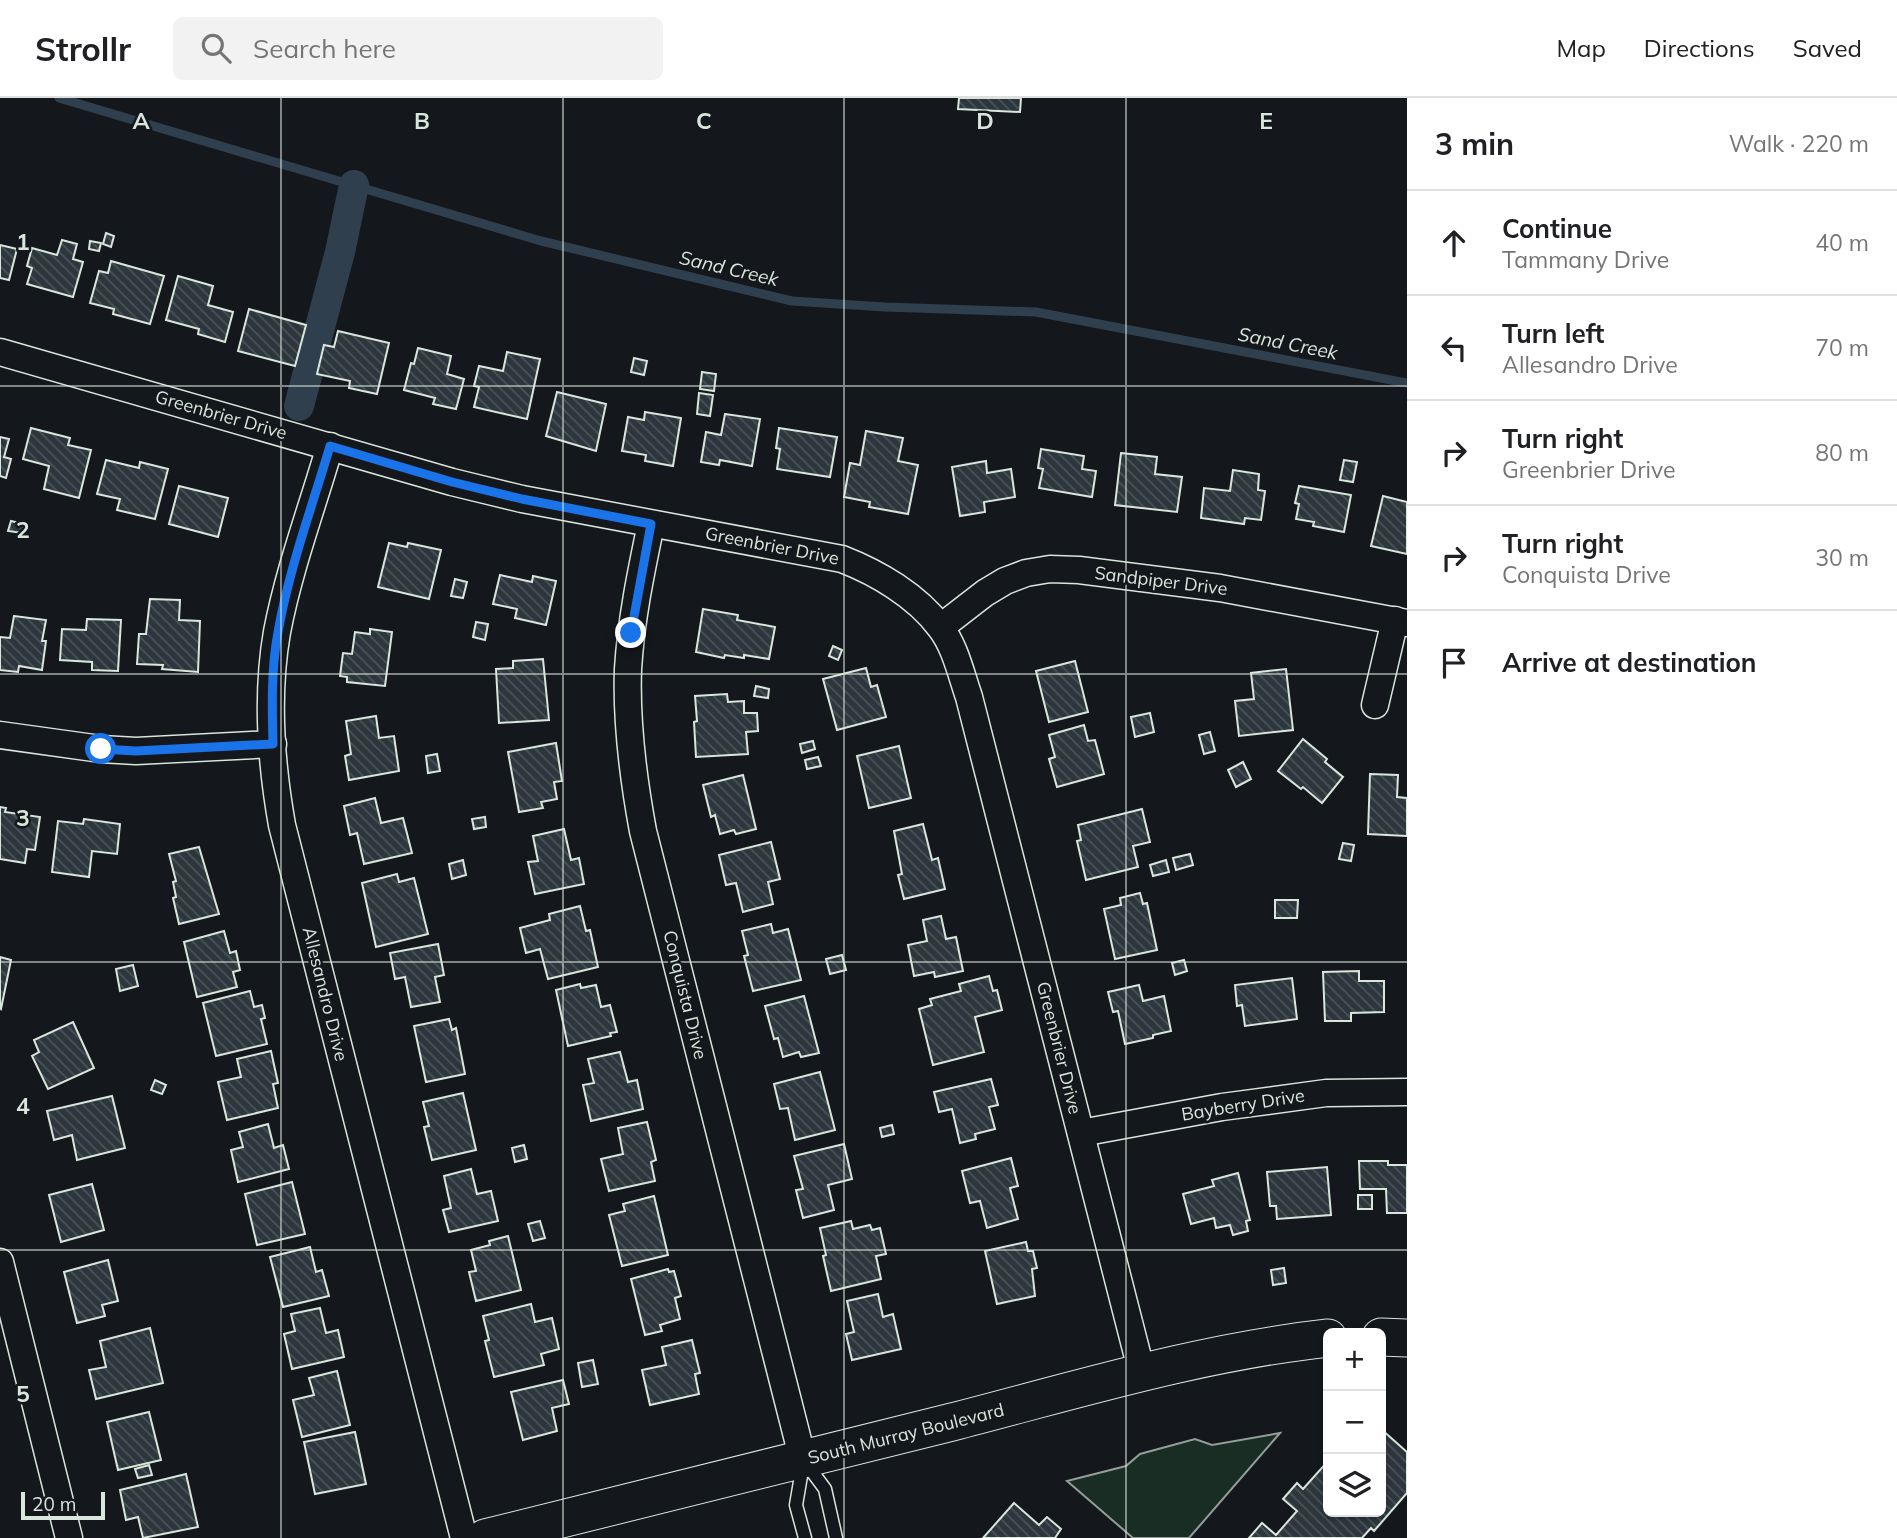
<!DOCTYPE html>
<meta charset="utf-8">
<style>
body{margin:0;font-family:Mulish,sans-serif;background:#f2f2f2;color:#202124}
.controls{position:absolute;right:21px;bottom:21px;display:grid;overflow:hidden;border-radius:10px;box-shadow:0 2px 5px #0004}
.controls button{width:63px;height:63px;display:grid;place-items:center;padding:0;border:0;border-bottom:2px solid #e0e0e0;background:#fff;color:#202124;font:35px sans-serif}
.scale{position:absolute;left:21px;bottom:18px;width:84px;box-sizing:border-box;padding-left:7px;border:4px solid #d8e6dc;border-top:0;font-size:19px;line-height:24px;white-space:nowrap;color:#d8e6dc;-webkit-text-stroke:5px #14181c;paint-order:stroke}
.stop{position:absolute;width:21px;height:21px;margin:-16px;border:5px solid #1a73e8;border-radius:50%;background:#fff}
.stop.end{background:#1a73e8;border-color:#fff;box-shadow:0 2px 7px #0008}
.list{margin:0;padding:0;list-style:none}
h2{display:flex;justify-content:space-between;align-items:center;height:91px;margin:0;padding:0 28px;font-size:30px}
h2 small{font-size:23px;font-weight:400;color:#757577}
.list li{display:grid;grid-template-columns:46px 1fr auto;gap:21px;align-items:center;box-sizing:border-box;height:105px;padding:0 28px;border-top:2px solid #e0e0e0}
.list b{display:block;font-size:26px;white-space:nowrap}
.list p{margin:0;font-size:23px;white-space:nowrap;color:#757577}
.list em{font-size:23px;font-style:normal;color:#757577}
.icon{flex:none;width:38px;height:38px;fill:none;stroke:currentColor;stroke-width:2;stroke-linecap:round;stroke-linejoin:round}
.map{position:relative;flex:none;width:1407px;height:1440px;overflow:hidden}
header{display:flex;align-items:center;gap:42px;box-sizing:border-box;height:98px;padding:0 35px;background:#fff;border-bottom:2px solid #e0e0e0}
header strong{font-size:33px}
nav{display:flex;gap:38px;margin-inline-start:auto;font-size:24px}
.search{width:490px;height:63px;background:#f2f2f2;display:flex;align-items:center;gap:18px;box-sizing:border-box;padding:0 24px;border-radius:10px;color:#757577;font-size:26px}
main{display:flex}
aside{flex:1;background:#fff}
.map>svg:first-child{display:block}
.park{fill:#1a2d24;stroke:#939e99;stroke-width:2}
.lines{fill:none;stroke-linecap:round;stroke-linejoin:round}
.stream{stroke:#2f3f4d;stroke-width:9}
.canal{stroke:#2f3f4d;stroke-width:30}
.building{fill:url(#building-back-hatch);stroke:#d8e6dc;stroke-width:2}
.service-casing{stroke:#d8e6dc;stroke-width:15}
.minor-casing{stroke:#d8e6dc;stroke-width:29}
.secondary-casing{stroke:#d8e6dc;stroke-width:39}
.service{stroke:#14181c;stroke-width:12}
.minor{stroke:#14181c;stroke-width:26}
.secondary{stroke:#14181c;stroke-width:37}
.route{stroke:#1a73e8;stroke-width:9}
.grid{fill:none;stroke:#d8e6dc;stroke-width:2;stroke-opacity:0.55}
.labels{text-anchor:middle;stroke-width:5;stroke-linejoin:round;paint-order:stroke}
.street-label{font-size:18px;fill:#d8e6dc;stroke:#14181c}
.water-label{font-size:19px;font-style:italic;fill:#d8e6dc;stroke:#14181c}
.grid-label{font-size:23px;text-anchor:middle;font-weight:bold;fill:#d8e6dc;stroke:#14181c;stroke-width:5;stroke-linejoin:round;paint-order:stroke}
</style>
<header>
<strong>Strollr</strong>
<div class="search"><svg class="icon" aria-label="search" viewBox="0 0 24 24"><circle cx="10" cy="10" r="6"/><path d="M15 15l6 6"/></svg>Search here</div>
<nav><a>Map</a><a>Directions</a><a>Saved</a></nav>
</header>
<main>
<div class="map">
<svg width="1407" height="1440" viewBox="0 0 1407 1440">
<defs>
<pattern id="building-back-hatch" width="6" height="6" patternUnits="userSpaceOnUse" patternTransform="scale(1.75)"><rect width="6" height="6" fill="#2c363c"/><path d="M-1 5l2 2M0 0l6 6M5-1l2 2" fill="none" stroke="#4a5358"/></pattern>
</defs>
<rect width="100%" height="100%" fill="#14181c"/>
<path class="park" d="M1280 1335 1189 1440H1133L1067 1383 1126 1368 1140 1356 1195 1341 1212 1347Z"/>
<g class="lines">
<path class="stream" d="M59 0 541 143 792 203 885 209 1036 214 1407 285"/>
<path class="canal" d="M299 308 340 154 354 87"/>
</g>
<g class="building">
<path d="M959 0H1021L1020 14 958 11Z"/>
<path d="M106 135 114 138 111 149 103 146Z"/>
<path d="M62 142 77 146 73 161 83 164 73 199 27 186 32 170 27 168 32 150 57 157Z"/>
<path d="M90 143 101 145 99 153 89 151Z"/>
<path d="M0 147 17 151 9 182 0 180Z"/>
<path d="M111 163 164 178 150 226 113 216 114 211 90 205 99 173 108 175Z"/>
<path d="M178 178 213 188 208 207 233 214 225 244 198 236 199 231 166 222Z"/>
<path d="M249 211 306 227 295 268 238 253Z"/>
<path d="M338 233 389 245 377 296 349 290 350 283 317 276 324 247 334 249Z"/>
<path d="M418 250 451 258 447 276 464 281 456 311 433 306 435 300 404 292 411 265 414 266Z"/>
<path d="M507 254 540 261 527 321 474 309 479 289 474 288 479 268 503 273Z"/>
<path d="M634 260 647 263 644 277 631 274Z"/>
<path d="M702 274 716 276 714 293 700 291Z"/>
<path d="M557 294 606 306 596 353 546 338Z"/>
<path d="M699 295 713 297 710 318 697 316Z"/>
<path d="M645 314 681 320 673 368 645 363 646 357 622 353 628 319 644 322Z"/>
<path d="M725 316 760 321 752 368 720 362 719 367 701 364 706 334 721 337Z"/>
<path d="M31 330 70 340 68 347 91 352 79 400 44 391 49 368 23 361Z"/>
<path d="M779 330 837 339 830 379 777 371 780 351 776 350Z"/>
<path d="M866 333 903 340 898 363 918 367 908 416 869 409 870 404 844 399 850 365 860 367Z"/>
<path d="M0 339 9 341 4 359 11 361 6 380 0 378Z"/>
<path d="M1041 351 1084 358 1082 371 1096 373 1092 399 1039 390 1043 371 1038 370Z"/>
<path d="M1121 355 1157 359 1155 376 1182 379 1177 414 1115 407Z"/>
<path d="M106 362 139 370 140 364 168 371 155 421 117 412 120 401 97 396Z"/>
<path d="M1344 362 1357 364 1353 384 1340 382Z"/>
<path d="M986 363 987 375 1011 371 1015 399 984 404 985 414 960 418 952 369Z"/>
<path d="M1233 372 1259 376 1258 392 1265 393 1261 422 1245 420 1244 426 1201 420 1204 390 1230 393Z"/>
<path d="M179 388 228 400 218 439 169 426Z"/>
<path d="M1299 388 1351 397 1344 434 1313 428 1314 424 1296 421 1299 406 1295 405Z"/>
<path d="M1383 398 1407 404V456L1371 448Z"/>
<path d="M11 423 24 426 22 435 8 433Z"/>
<path d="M389 445 407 449 408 445 441 452 429 501 378 489Z"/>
<path d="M500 477 532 484 533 478 556 483 546 527 515 520 517 511 493 506Z"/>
<path d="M455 481 467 484 463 500 451 498Z"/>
<path d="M150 501 180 502 179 522 200 523 198 574 162 571 163 567 137 566 139 536H146Z"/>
<path d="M703 511 738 517 737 522 775 529 769 561 744 557V560L725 557 724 560 696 554Z"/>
<path d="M14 518 46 522 42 543H46L42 572 19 568 18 574 0 572V539L10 540Z"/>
<path d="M87 521 121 522 118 573 92 572V564L60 562 62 531 86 532Z"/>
<path d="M476 524 488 526 485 542 473 539Z"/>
<path d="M370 531 392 534 385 588 347 584V579L340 578 343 555 352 556 355 534 370 536Z"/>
<path d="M833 548 842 552 838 562 829 558Z"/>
<path d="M543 561 549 622 499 625 496 571 513 570V563Z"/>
<path d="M1075 563 1088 614 1049 624 1036 573Z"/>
<path d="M866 570 871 589 877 587 886 619 837 632 823 581Z"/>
<path d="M1286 571 1293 632 1239 638 1235 603 1254 601 1251 575Z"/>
<path d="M756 588 769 591 768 600 754 598Z"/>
<path d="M727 596 728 604 744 603V615H757L758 633 746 634 748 656 696 659 694 624 697 623 695 598Z"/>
<path d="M1150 615 1154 634 1135 639 1131 619Z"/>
<path d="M376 618 379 640 394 638 399 673 349 682 345 658 351 656 346 623Z"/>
<path d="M1084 627 1088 643 1095 642 1104 676 1057 689 1049 661 1055 659 1049 637Z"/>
<path d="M1210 634 1215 653 1204 656 1199 637Z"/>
<path d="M1303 641 1327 661 1325 664 1343 679 1322 705 1303 689 1301 691 1278 673Z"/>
<path d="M813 643 815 651 802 655 800 646Z"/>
<path d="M556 645 562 683 554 684 557 701 541 704 543 710 519 714 508 654Z"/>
<path d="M899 648 911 700 869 710 857 658Z"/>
<path d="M437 656 440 673 428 675 426 658Z"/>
<path d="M818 659 821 668 807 671 805 662Z"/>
<path d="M1243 664 1251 681 1236 689 1228 672Z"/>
<path d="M1370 676 1398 677 1397 699 1407 700V738L1368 736Z"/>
<path d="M743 677 756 731 736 736 734 732 720 736 715 717 711 719 703 687Z"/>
<path d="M375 700 381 725 403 720 412 755 364 766 357 735 350 737 344 708Z"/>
<path d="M0 709 6 710 5 714 40 719 35 752 27 751 25 765 0 761Z"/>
<path d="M1142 711 1150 744 1133 748 1138 769 1086 782 1077 743 1081 742 1078 727Z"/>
<path d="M485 719 486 729 474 731 472 721Z"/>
<path d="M84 721 120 726 117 756 92 753 89 779 52 774 58 723 83 726Z"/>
<path d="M923 726 932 762 938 760 945 791 904 801 898 777 902 776 894 733Z"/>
<path d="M564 731 571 762 579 760 584 786 535 796 528 764 538 763 533 738Z"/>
<path d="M771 744 780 781 768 784 773 806 743 814 736 785 726 787 719 757Z"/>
<path d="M1343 745 1354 747 1351 763 1339 761Z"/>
<path d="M199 749 219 816 179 826 173 800 176 799 173 784 176 783 169 756Z"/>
<path d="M1190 756 1193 767 1176 772 1173 760Z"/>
<path d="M463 762 466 777 452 781 449 766Z"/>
<path d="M1166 762 1169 774 1153 778 1150 767Z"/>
<path d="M397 776 399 784 414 780 428 836 376 849 362 785Z"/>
<path d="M1140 795 1143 806 1147 805 1157 852 1115 861 1104 811 1121 807 1120 800Z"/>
<path d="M1275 802H1298L1297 820H1275Z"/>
<path d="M580 808 586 833 590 832 598 869 548 881 540 851 526 855 520 830 550 822 549 816Z"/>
<path d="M941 818 946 841 956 839 963 873 935 879 934 874 914 878 908 847 927 843 923 822Z"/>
<path d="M771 826 773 835 788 831 801 882 753 893 744 858 748 857 742 833Z"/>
<path d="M224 833 230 855 236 853 240 872 233 874 237 889 197 899 184 844Z"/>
<path d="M438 846 444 877 435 879 440 904 411 909 405 879 395 881 390 855Z"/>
<path d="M842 857 846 872 830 876 826 861Z"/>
<path d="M0 859 11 862 1 911 0 910Z"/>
<path d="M1184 862 1187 873 1175 877 1172 865Z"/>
<path d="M133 867 138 888 120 893 116 871Z"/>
<path d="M1359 873V883H1384V914L1351 915V923H1325L1323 874Z"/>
<path d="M989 878 993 893 997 892 1002 912 975 919 984 954 933 967 919 911 932 907 930 901 961 893 959 886Z"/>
<path d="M1292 880 1297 921 1245 928 1242 907 1237 908 1235 887Z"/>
<path d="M580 886 581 890 596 887 601 909 610 907 617 934 610 935 611 938 568 948 556 892Z"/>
<path d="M1139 887 1143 903 1164 898 1171 933 1153 937V940L1125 946 1118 913 1113 914 1108 894Z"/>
<path d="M250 893 254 909 262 907 265 920 261 921 267 946 216 958 203 905Z"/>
<path d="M804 898 819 955 801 959 799 954 783 959 778 940 774 941 765 908Z"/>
<path d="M449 921 452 932 456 930 465 976 426 984 414 928Z"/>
<path d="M73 924 94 970 48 991 32 958 39 954 34 942Z"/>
<path d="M271 953 278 985 273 986 278 1010 227 1022 218 984 241 979 237 961Z"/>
<path d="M620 954 628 984 637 982 643 1011 591 1023 583 987 594 985 588 961Z"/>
<path d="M820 974 835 1032 795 1042 788 1010 780 1011 774 986Z"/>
<path d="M991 981 998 1007 989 1009 995 1031 975 1036 976 1041 960 1045 952 1011 939 1014 934 994Z"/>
<path d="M155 982 166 987 162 996 151 992Z"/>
<path d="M463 995 476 1052 432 1062 424 1029 429 1028 423 1004Z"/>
<path d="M112 998 125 1050 77 1062 72 1037 54 1042 47 1013Z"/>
<path d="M647 1024 656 1062 651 1064 655 1083 609 1093 601 1061 623 1056 618 1030Z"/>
<path d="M268 1026 274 1050 283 1047 289 1071 238 1084 231 1052 243 1049 239 1034Z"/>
<path d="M892 1027 894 1036 882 1039 880 1030Z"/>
<path d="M844 1046 852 1081 828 1087 834 1112 803 1120 796 1092 803 1091 794 1058Z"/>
<path d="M524 1047 527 1061 515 1064 512 1050Z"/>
<path d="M1011 1060 1018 1088 1010 1090 1018 1121 987 1130 980 1103 970 1105 962 1073Z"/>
<path d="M1359 1063H1388V1067H1407V1115H1387L1386 1091H1360Z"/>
<path d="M1327 1069 1331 1117 1277 1121 1276 1108H1270L1267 1074Z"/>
<path d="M471 1071 477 1096 491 1093 498 1123 449 1134 443 1112 451 1110 444 1078Z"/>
<path d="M1238 1075 1250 1122 1246 1123 1248 1133 1233 1137 1230 1127 1216 1130 1214 1120 1191 1126 1183 1096 1214 1088 1212 1082Z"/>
<path d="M292 1084 305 1136 257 1147 245 1096Z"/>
<path d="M92 1086 104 1132 61 1144 49 1097Z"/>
<rect x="1358" y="1097" width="14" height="14"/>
<path d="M654 1098 668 1157 622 1168 609 1117 625 1113 623 1106Z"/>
<path d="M540 1123 545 1140 533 1143 528 1126Z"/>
<path d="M851 1123 853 1131 870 1127 872 1132 880 1130 886 1156 876 1158 881 1181 831 1193 823 1158 826 1157 820 1130Z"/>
<path d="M508 1138 521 1192 476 1203 469 1174 476 1173 471 1152 490 1147 489 1143Z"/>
<path d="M1026 1144 1028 1153H1033L1037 1170 1032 1171 1035 1198 997 1206 985 1153Z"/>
<path d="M310 1149 316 1174 322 1172 329 1198 283 1209 270 1159Z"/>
<path d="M108 1162 118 1203 102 1207 105 1218 77 1225 64 1174Z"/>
<path d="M1284 1170 1286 1185 1273 1187 1271 1172Z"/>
<path d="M668 1171 669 1174 674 1173 681 1198 675 1200 680 1221 660 1227 662 1233 645 1237 631 1181Z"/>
<path d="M878 1196 883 1219 893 1216 901 1251 852 1262 846 1236 854 1234 847 1203Z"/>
<path d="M531 1206 535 1224 552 1220 559 1251 541 1256 544 1267 494 1279 485 1243 489 1242 483 1218Z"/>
<path d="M320 1210 326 1235 338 1232 344 1259 292 1271 284 1236 295 1233 291 1216Z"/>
<path d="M150 1230 163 1285 96 1301 89 1272 106 1269 100 1243Z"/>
<path d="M692 1242 700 1275 695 1276 699 1296 650 1307 642 1272 666 1267 662 1249Z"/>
<path d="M593 1262 598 1286 582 1289 578 1265Z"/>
<path d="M337 1273 350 1327 302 1339 293 1302 314 1297 309 1280Z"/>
<path d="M563 1282 569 1306 552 1310 557 1333 523 1342 511 1294Z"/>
<path d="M149 1314 161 1362 118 1372 107 1324Z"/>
<path d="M1381 1331 1407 1354V1395L1374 1433 1371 1430 1362 1440H1249L1262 1425 1276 1437 1297 1413 1283 1401 1297 1385 1303 1391 1328 1363V1414H1381Z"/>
<path d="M355 1334 366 1386 315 1396 304 1344Z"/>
<path d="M149 1367 152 1377 138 1380 135 1371Z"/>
<path d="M186 1376 198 1429 143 1440 138 1419 126 1422 120 1392Z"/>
<path d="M1014 1405 1039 1427 1047 1419 1061 1431 1055 1440H983Z"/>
</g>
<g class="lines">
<defs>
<g id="service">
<path d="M805 1364 825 1391 836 1440"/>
<path d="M803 1366 796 1407 805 1440"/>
</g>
<g id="minor">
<path d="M0 254 452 384 522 401 842 461C878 475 917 498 940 529 955 548 961 576 969 599L1142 1275"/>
<path d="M330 348C312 410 289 471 277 534 266 597 271 665 282 727L464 1440"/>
<path d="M651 426C641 474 631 522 628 571 626 625 633 679 643 733L803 1362"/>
<path d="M941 529 985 495 1005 483 1026 475 1050 471 1079 472 1220 490 1407 525"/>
<path d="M1375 607 1395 522"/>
<path d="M0 637 101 651 136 653 273 646"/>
<path d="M1081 1035 1222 1009 1326 995 1407 994"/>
<path d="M0 1164 69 1440"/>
</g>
<g id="secondary">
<path d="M1381 1239 1407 1240"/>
<path d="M485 1440C641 1402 797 1364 952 1324 1076 1292 1200 1254 1328 1240"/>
</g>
</defs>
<use href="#service" class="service-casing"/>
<use href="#minor" class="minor-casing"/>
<use href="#secondary" class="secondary-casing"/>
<use href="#service" class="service"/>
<use href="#minor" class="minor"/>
<use href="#secondary" class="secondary"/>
</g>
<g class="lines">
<path class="route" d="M101 651 136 653 273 646C272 609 271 571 278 534 289 471 312 409 330 348L452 384 522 401 651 426 631 535"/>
</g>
<path class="grid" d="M281 0V1440M563 0V1440M844 0V1440M1126 0V1440M0 288H1407M0 576H1407M0 864H1407M0 1152H1407"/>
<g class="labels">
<g class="street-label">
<text transform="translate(221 317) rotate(16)" y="6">Greenbrier Drive</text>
<text transform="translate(772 448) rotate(11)" y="6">Greenbrier Drive</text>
<text transform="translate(1161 483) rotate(7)" y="6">Sandpiper Drive</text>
<text transform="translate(325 896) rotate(76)" y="6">Allesandro Drive</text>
<text transform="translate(685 897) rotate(76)" y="6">Conquista Drive</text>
<text transform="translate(1059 950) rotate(76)" y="6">Greenbrier Drive</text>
<text transform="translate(1243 1007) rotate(-9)" y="6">Bayberry Drive</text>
<text transform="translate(906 1336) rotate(-14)" y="6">South Murray Boulevard</text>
</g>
<g class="water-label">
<text transform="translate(729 170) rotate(13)" y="7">Sand Creek</text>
<text transform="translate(1288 245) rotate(11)" y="7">Sand Creek</text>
</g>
</g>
<g class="grid-label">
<text x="141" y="31">A</text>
<text x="422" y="31">B</text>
<text x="704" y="31">C</text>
<text x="985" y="31">D</text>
<text x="1266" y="31">E</text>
<text x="23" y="152">1</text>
<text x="23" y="440">2</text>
<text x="23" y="728">3</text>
<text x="23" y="1016">4</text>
<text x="23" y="1304">5</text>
</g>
</svg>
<div class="controls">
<button>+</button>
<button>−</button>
<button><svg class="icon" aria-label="layers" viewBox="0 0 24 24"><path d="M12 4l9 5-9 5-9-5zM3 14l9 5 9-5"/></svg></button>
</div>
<div class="scale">20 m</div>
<div class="stop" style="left:101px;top:651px"></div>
<div class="stop end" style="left:631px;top:535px"></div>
</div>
<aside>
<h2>3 min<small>Walk · 220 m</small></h2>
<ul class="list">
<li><svg class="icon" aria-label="ahead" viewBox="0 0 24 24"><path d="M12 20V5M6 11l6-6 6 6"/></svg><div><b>Continue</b><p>Tammany Drive</p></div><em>40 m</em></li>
<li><svg class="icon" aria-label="left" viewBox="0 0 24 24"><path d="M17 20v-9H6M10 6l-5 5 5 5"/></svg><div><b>Turn left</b><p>Allesandro Drive</p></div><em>70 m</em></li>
<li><svg class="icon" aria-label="right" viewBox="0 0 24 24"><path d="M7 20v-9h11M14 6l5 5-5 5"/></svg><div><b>Turn right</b><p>Greenbrier Drive</p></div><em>80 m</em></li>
<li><svg class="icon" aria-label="right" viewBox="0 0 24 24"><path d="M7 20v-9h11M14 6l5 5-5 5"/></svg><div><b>Turn right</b><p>Conquista Drive</p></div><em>30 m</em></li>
<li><svg class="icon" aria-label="arrive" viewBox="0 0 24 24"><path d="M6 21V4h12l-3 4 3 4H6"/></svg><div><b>Arrive at destination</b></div></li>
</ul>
</aside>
</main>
